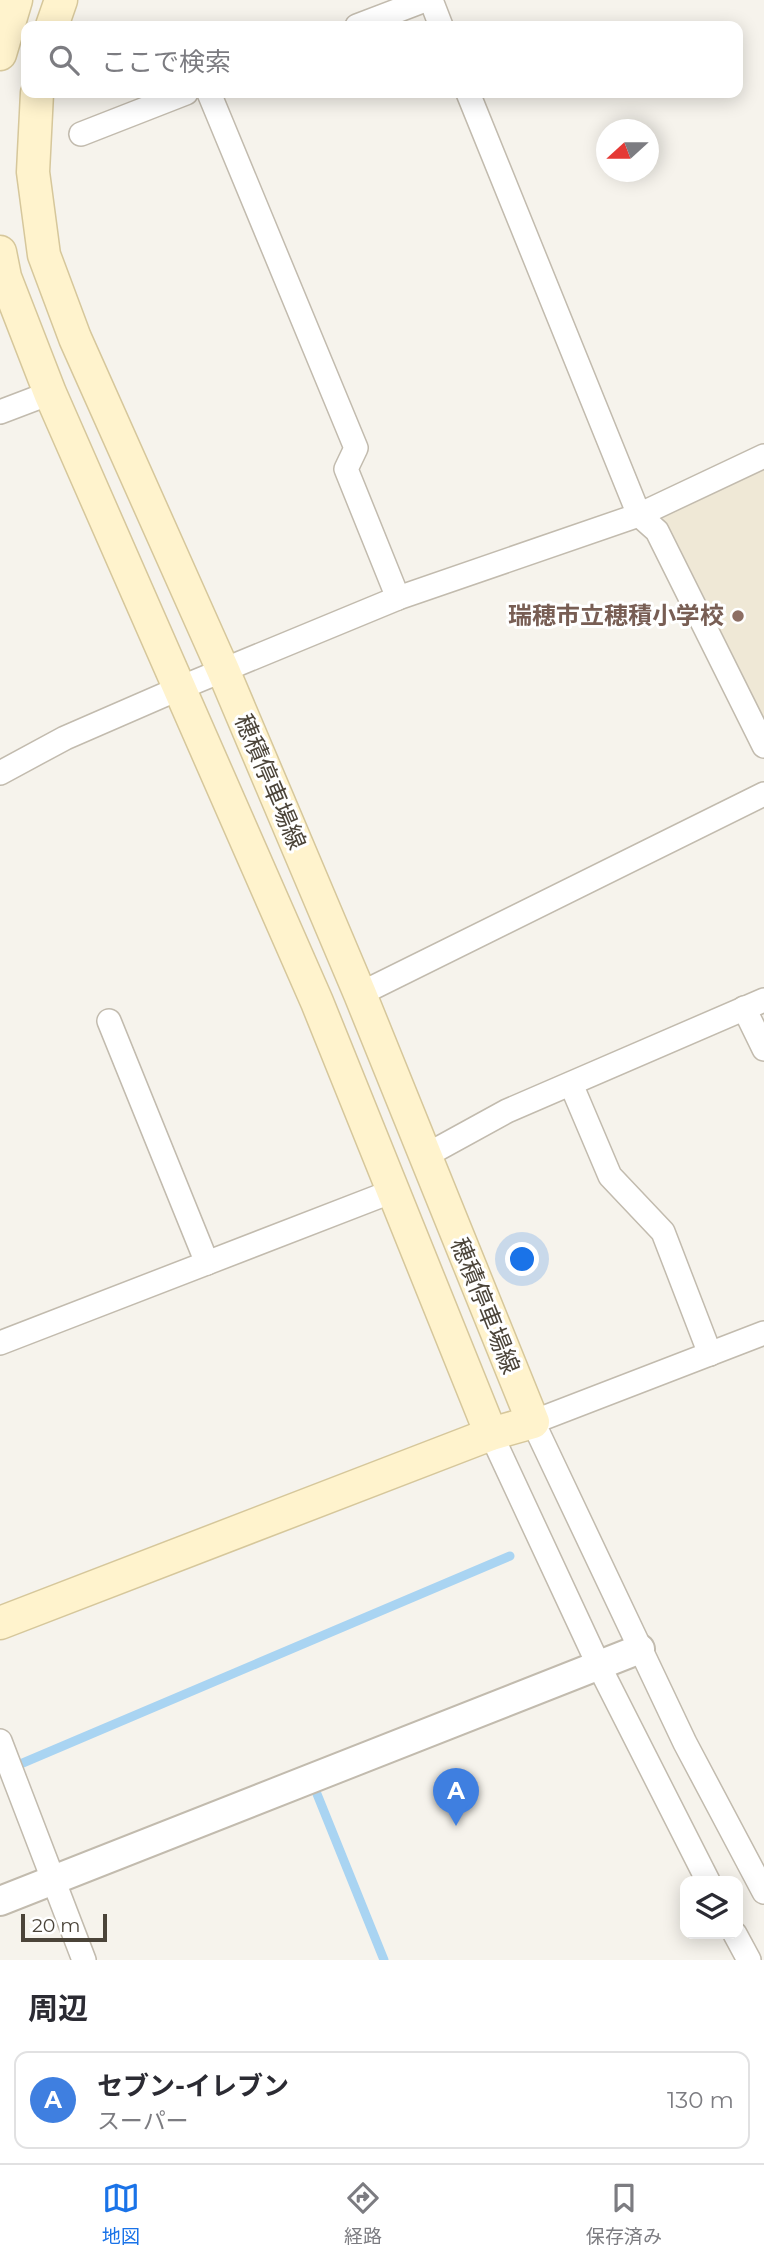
<!DOCTYPE html>
<html lang="ja">
<meta charset="utf-8">
<style>
body{margin:0;font-family:Montserrat,"Noto Sans JP",sans-serif;background:#f7f7f7;color:#2b2b33}
.controls{position:absolute;right:21px;bottom:21px;display:grid;overflow:hidden;border-radius:14px;box-shadow:0 4px 18px #0003}
.controls button{width:63px;height:63px;display:grid;place-items:center;padding:0;border:0;border-bottom:2px solid #e1e1e2;background:#fff;color:#2b2b33;font:35px sans-serif}
.compass{position:absolute;left:596px;top:119px;width:63px;height:63px;border-radius:50%;background:#fff;box-shadow:0 4px 18px #0003;rotate:249deg}
.scale{position:absolute;left:21px;bottom:18px;width:86px;box-sizing:border-box;padding-left:7px;border:4px solid #4b4439;border-top:0;font-size:19px;line-height:24px;white-space:nowrap;color:#4b4439;-webkit-text-stroke:5px #fff;paint-order:stroke}
.you{position:absolute;left:523px;top:1260px;width:24px;height:24px;margin:-18px;border:5px solid #fff;border-radius:50%;background:#1a73e8;box-shadow:0 0 0 10px #1a73e833}
.badge{display:grid;place-items:center;width:46px;height:46px;border-radius:50%;background:#1a73e8;color:#fff;font-size:23px;font-weight:700}
.pin{position:absolute;translate:-50% -58px;filter:drop-shadow(0 2px 4px #0008)}
.pin::after{content:'';position:absolute;top:37px;width:24px;height:21px;background:inherit;clip-path:polygon(0 0,100% 0,50% 100%)}
.list{margin:0;padding:0;list-style:none}
h2{display:flex;justify-content:space-between;align-items:center;height:91px;margin:0;padding:0 28px;font-size:30px}
h2 small{font-size:23px;font-weight:400;color:#7c7c81}
.list li{display:grid;grid-template-columns:46px 1fr auto;gap:21px;align-items:center;box-sizing:border-box;height:98px;margin:0 14px 14px;padding:0 14px;border:2px solid #e1e1e2;border-radius:14px}
.list b{display:block;font-size:26px;white-space:nowrap}
.list p{margin:0;font-size:23px;white-space:nowrap;color:#7c7c81}
.list em{font-size:23px;font-style:normal;color:#7c7c81}
.icon{flex:none;width:38px;height:38px;fill:none;stroke:currentColor;stroke-width:2;stroke-linecap:round;stroke-linejoin:round}
.map{position:relative;flex:none;width:764px;height:1960px;overflow:hidden}
.search{position:absolute;background:#fff;box-shadow:0 4px 18px #0003;left:21px;right:21px;top:21px;height:77px;display:flex;align-items:center;gap:18px;box-sizing:border-box;padding:0 24px;border-radius:14px;color:#7c7c81;font-size:26px}
.sheet{height:203px;background:#fff}
nav{display:flex;justify-content:space-around;align-items:center;box-sizing:border-box;height:98px;border-top:2px solid #e1e1e2;background:#fff;font-size:19px;color:#7c7c81}
nav a{display:grid;justify-items:center;gap:4px}
nav .on{color:#1a73e8}
.map>svg:first-child{display:block}
.education{fill:#efe8d6}
.lines{fill:none;stroke-linecap:round;stroke-linejoin:round}
.stream{stroke:#a9d4f2;stroke-width:9}
.minor-casing{stroke:#c2bbae;stroke-width:26}
.tertiary-casing{stroke:#c2bbae;stroke-width:32}
.secondary-casing{stroke:#d6c79b;stroke-width:35}
.minor{stroke:#fff;stroke-width:23}
.tertiary{stroke:#fff;stroke-width:28}
.secondary{stroke:#fff3cd;stroke-width:32}
.education-dot{fill:#8d6e63;stroke:#fff;stroke-width:2.5}
.labels{text-anchor:middle;stroke-width:6;stroke-linejoin:round;paint-order:stroke}
.education-label{font-size:24px;font-weight:bold;fill:#785e54;stroke:#fff;text-anchor:end}
.street-label{font-size:24px;fill:#4b4439;stroke:#fff}
</style>
<div class="map">
<svg width="764" height="1960" viewBox="0 0 764 1960">
<rect width="100%" height="100%" fill="#f6f3ec"/>
<path class="education" d="M764 468V719L660 513Z"/>
<g class="lines">
<g class="stream">
<path d="M11 1768 510 1556"/>
<path d="M317 1794 384 1960"/>
</g>
<defs>
<g id="minor">
<path d="M431 0 441 26"/>
<path d="M357 26 425 0"/>
<path d="M209 93 356 448 346 469 398 598"/>
<path d="M468 93 639 515 657 531 764 746"/>
<path d="M81 134 186 93"/>
<path d="M0 412 50 393"/>
<path d="M0 773 65 738 180 688 398 598 639 515 764 456"/>
<path d="M360 994 764 794"/>
<path d="M744 1008 764 1049"/>
<path d="M109 1021 207 1263"/>
<path d="M571 1084 610 1176 663 1232 710 1354"/>
<path d="M425 1156 507 1111 764 1000"/>
<path d="M764 1333 533 1422 685 1743 764 1892"/>
<path d="M0 1343 393 1191"/>
<path d="M491 1434 599 1666 708 1881"/>
<path d="M0 1741 84 1960"/>
<path d="M735 1934 749 1960"/>
</g>
<path id="tertiary" d="M0 1901 640 1649"/>
<g id="secondary">
<path d="M52 26 61 0"/>
<path d="M0 54 16 0"/>
<path d="M0 252 5 277 50 393 317 1002 491 1434"/>
<path d="M0 1623 491 1434 533 1422 360 994 223 670 75 338 44 255 33 172 37 93"/>
</g>
</defs>
<use href="#minor" class="minor-casing"/>
<use href="#tertiary" class="tertiary-casing"/>
<use href="#secondary" class="secondary-casing"/>
<use href="#minor" class="minor"/>
<use href="#tertiary" class="tertiary"/>
<use href="#secondary" class="secondary"/>
</g>
<circle class="education-dot" cx="738" cy="616" r="7"/>
<g class="labels">
<g class="education-label">
<text x="724" y="624">瑞穂市立穂積小学校</text>
</g>
<g class="street-label">
<text transform="translate(270 782) rotate(67)" y="8">穂積停車場線</text>
<text transform="translate(485 1306) rotate(68)" y="8">穂積停車場線</text>
</g>
</g>
</svg>
<div class="controls">
<button><svg class="icon" aria-label="layers" viewBox="0 0 24 24"><path d="M12 4l9 5-9 5-9-5zM3 14l9 5 9-5"/></svg></button>
</div>
<svg class="compass" viewBox="-18 -18 36 36"><path d="M0-13l5 13h-10z" fill="#e53935"/><path d="M0 13l5-13h-10z" fill="#7c7c81"/></svg>
<div class="scale">20 m</div>
<div class="you"></div>
<div class="pin badge" style="left:456px;top:1826px;background:#3f7fe0">A</div>
<div class="search"><svg class="icon" aria-label="search" viewBox="0 0 24 24"><circle cx="10" cy="10" r="6"/><path d="M15 15l6 6"/></svg>ここで検索</div>
</div>
<section class="sheet">
<h2>周辺<small></small></h2>
<ul class="list">
<li><span class="badge" style="background:#3f7fe0">A</span><div><b>セブン-イレブン</b><p>スーパー</p></div><em>130 m</em></li>
</ul>
</section>
<nav>
<a class="on"><svg class="icon" aria-label="map" viewBox="0 0 24 24"><path d="M3 6l6-2 6 2 6-2v14l-6 2-6-2-6 2zM9 4v14M15 6v14"/></svg>地図</a>
<a><svg class="icon" aria-label="directions" viewBox="0 0 24 24"><path d="M12 3l9 9-9 9-9-9zM9 14v-3h6M13 9l2 2-2 2"/></svg>経路</a>
<a><svg class="icon" aria-label="saved" viewBox="0 0 24 24"><path d="M7 4h10v16l-5-4-5 4z"/></svg>保存済み</a>
</nav>
